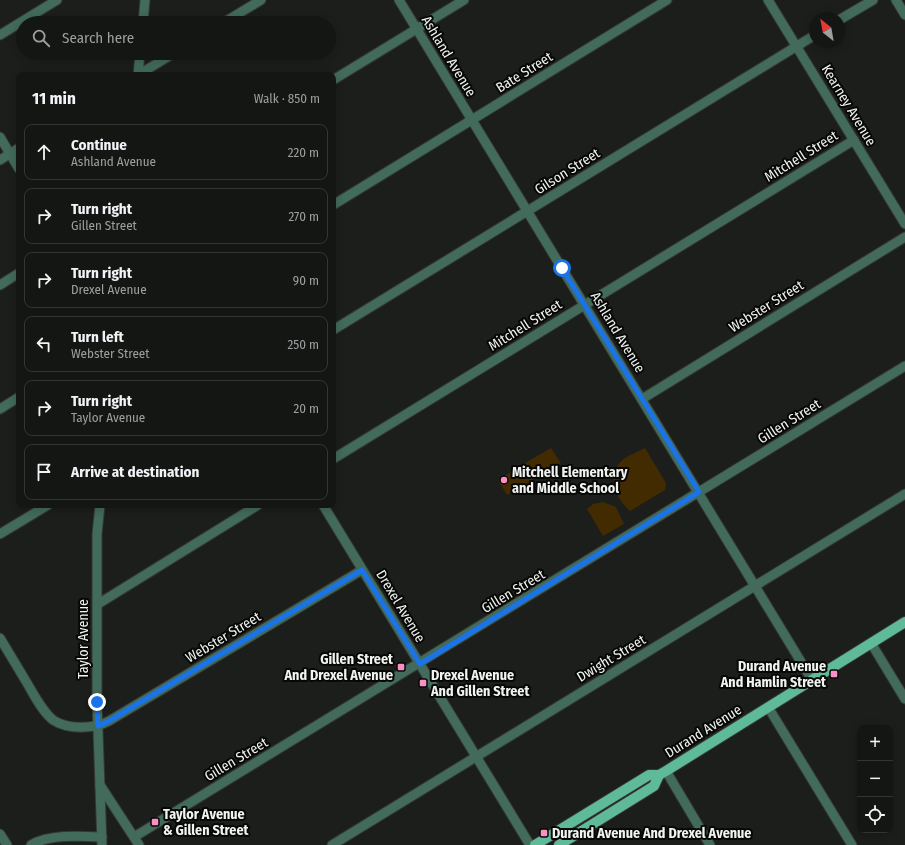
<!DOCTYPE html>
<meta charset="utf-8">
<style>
body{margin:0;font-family:"Fira Sans Condensed",sans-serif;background:#212322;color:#f1f3f6}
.controls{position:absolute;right:12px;bottom:12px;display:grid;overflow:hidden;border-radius:8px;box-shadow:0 2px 10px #0003}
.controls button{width:36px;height:36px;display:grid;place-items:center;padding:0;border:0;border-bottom:1px solid #333534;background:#141614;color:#f1f3f6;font:20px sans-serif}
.compass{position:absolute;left:809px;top:12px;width:36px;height:36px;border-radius:50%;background:#141614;box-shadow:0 2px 10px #0003;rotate:329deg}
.stop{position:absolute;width:12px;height:12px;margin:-9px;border:3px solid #1a73e8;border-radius:50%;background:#fff}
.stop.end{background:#1a73e8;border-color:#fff;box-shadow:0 1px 4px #0008}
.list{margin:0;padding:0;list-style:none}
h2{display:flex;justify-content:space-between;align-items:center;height:52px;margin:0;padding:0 16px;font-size:17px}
h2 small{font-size:13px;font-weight:400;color:#9d9fa0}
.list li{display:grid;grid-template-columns:26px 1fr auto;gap:12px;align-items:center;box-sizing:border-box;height:56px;margin:0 8px 8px;padding:0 8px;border:1px solid #333534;border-radius:8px}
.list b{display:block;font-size:15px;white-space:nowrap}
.list p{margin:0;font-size:13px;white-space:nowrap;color:#9d9fa0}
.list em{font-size:13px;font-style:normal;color:#9d9fa0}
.icon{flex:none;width:22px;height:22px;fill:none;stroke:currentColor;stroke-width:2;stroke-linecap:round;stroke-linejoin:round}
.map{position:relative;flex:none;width:905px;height:845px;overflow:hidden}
.search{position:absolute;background:#141614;box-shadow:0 2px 10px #0003;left:16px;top:16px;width:320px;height:44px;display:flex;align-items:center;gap:10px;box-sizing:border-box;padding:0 14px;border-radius:22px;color:#9d9fa0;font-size:15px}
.panel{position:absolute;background:#141614;box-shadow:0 2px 10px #0003;left:16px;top:72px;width:320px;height:436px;border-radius:8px}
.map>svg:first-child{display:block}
.green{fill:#422b00}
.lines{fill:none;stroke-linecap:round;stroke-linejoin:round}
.minor-casing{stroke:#353834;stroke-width:11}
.major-casing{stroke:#353834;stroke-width:12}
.minor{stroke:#426b5b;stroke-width:9}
.major{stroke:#5fba99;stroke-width:10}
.route{stroke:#1a73e8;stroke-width:5}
.poi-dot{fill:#fb8fc5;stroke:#070806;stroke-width:1.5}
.labels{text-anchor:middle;stroke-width:4;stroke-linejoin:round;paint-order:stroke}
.street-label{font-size:14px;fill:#f0f3f0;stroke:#070806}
.poi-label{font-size:14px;font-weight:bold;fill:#f0f3f0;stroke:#070806;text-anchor:start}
</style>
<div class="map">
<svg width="905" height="845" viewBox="0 0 905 845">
<rect width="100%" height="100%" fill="#1b1e1a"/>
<g class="green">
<path d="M551 448 561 463 534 479 525 463Z"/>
<path d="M645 448 666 483 665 490 630 511C614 497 605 473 625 458 631 454 639 451 645 448Z"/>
<path d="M524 464 533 480 507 495 498 480Z"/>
<path d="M603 502 616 507 624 524 603 536 587 509 593 504Z"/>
</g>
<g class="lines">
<defs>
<g id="minor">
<path d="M399 0 812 680"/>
<path d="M768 0 905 224"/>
<path d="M896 0 905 15"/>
<path d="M839 20 873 0"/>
<path d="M143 23 145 0"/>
<path d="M223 23 261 0"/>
<path d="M0 35 57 0"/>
<path d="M138 75 174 53"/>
<path d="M138 75 140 53"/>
<path d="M333 80 464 0"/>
<path d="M0 137 19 169"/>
<path d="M0 160 19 148"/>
<path d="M333 205 667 0"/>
<path d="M0 285 19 273"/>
<path d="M333 330 815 35"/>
<path d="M642 399 905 237"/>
<path d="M0 409 19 397"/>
<path d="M333 459 854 140"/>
<path d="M100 505 97 534V702L102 845"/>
<path d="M323 505 530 845"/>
<path d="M0 534 48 505"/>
<path d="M98 604 258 505"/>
<path d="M0 638C9 653 18 668 27 683 34 695 42 711 53 720 68 730 94 729 109 721L362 570"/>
<path d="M871 643 905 699"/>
<path d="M768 707 852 845"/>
<path d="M666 771 710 845"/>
<path d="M100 785 139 845"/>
<path d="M0 834 7 845"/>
<path d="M134 837 905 366"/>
<path d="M31 845C49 834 81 836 102 837"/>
<path d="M332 845 905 494"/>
</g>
<g id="major">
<path d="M535 845 649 775H659L666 771 905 622"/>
<path d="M559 845 654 786 659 775"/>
</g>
</defs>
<use href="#minor" class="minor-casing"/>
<use href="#major" class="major-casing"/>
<use href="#minor" class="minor"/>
<use href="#major" class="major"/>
</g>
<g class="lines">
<path class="route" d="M97 702 98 726 109 721 362 570 420 664 699 492 562 268"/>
</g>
<g class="poi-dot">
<circle cx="504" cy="480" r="4"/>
<rect x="397" y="663" width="8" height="8" rx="2"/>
<rect x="830" y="670" width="8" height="8" rx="2"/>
<rect x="419" y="679" width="8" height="8" rx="2"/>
<rect x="151" y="818" width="8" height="8" rx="2"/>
<rect x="540" y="829" width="8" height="8" rx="2"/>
</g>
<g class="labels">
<g class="street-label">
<text transform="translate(449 56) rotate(59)" y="5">Ashland Avenue</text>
<text transform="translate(524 72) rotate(-32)" y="5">Bate Street</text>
<text transform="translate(849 105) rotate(59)" y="5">Kearney Avenue</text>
<text transform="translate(801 156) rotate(-32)" y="5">Mitchell Street</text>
<text transform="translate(567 171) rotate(-32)" y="5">Gilson Street</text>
<text transform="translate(766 306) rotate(-32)" y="5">Webster Street</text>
<text transform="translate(525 325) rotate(-32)" y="5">Mitchell Street</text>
<text transform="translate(618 332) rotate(59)" y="5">Ashland Avenue</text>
<text transform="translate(789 421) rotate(-32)" y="5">Gillen Street</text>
<text transform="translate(513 591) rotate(-31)" y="5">Gillen Street</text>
<text transform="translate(401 606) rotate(59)" y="5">Drexel Avenue</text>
<text transform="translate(223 637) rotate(-31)" y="5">Webster Street</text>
<text transform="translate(83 639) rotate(-90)" y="5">Taylor Avenue</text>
<text transform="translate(611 658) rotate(-31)" y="5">Dwight Street</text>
<text transform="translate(703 731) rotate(-32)" y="5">Durand Avenue</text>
<text transform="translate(236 759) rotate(-31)" y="5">Gillen Street</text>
</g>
<g class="poi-label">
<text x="512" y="477">Mitchell Elementary<tspan x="512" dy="16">and Middle School</tspan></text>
<text x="393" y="664" text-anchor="end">Gillen Street<tspan x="393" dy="16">And Drexel Avenue</tspan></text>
<text x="826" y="671" text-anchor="end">Durand Avenue<tspan x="826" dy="16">And Hamlin Street</tspan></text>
<text x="431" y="680">Drexel Avenue<tspan x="431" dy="16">And Gillen Street</tspan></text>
<text x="163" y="819">Taylor Avenue<tspan x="163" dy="16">&amp; Gillen Street</tspan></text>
<text x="552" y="838">Durand Avenue And Drexel Avenue</text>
</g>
</g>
</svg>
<div class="controls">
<button>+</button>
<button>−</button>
<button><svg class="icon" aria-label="locate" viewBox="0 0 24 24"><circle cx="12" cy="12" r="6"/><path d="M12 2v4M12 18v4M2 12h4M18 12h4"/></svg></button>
</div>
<svg class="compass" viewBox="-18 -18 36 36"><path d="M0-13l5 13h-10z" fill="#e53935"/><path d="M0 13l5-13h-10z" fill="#9d9fa0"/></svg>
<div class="stop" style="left:562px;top:268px"></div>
<div class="stop end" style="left:97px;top:702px"></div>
<div class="search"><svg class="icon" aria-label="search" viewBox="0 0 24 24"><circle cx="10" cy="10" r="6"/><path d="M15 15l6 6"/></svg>Search here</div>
<section class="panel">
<h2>11 min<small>Walk · 850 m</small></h2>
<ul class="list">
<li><svg class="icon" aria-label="ahead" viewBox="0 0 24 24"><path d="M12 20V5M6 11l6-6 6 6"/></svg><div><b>Continue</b><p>Ashland Avenue</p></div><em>220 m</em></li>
<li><svg class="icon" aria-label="right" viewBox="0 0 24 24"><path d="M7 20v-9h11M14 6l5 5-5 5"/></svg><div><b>Turn right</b><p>Gillen Street</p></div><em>270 m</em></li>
<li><svg class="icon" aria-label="right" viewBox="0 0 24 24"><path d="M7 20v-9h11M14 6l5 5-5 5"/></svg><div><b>Turn right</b><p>Drexel Avenue</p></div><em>90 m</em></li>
<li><svg class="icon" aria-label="left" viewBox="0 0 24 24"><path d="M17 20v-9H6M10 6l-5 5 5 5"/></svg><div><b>Turn left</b><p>Webster Street</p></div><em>250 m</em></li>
<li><svg class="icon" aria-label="right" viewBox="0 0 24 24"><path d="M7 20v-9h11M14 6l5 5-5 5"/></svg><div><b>Turn right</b><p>Taylor Avenue</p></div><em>20 m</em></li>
<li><svg class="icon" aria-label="arrive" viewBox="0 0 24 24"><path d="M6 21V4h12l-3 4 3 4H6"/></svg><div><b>Arrive at destination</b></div></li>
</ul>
</section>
</div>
